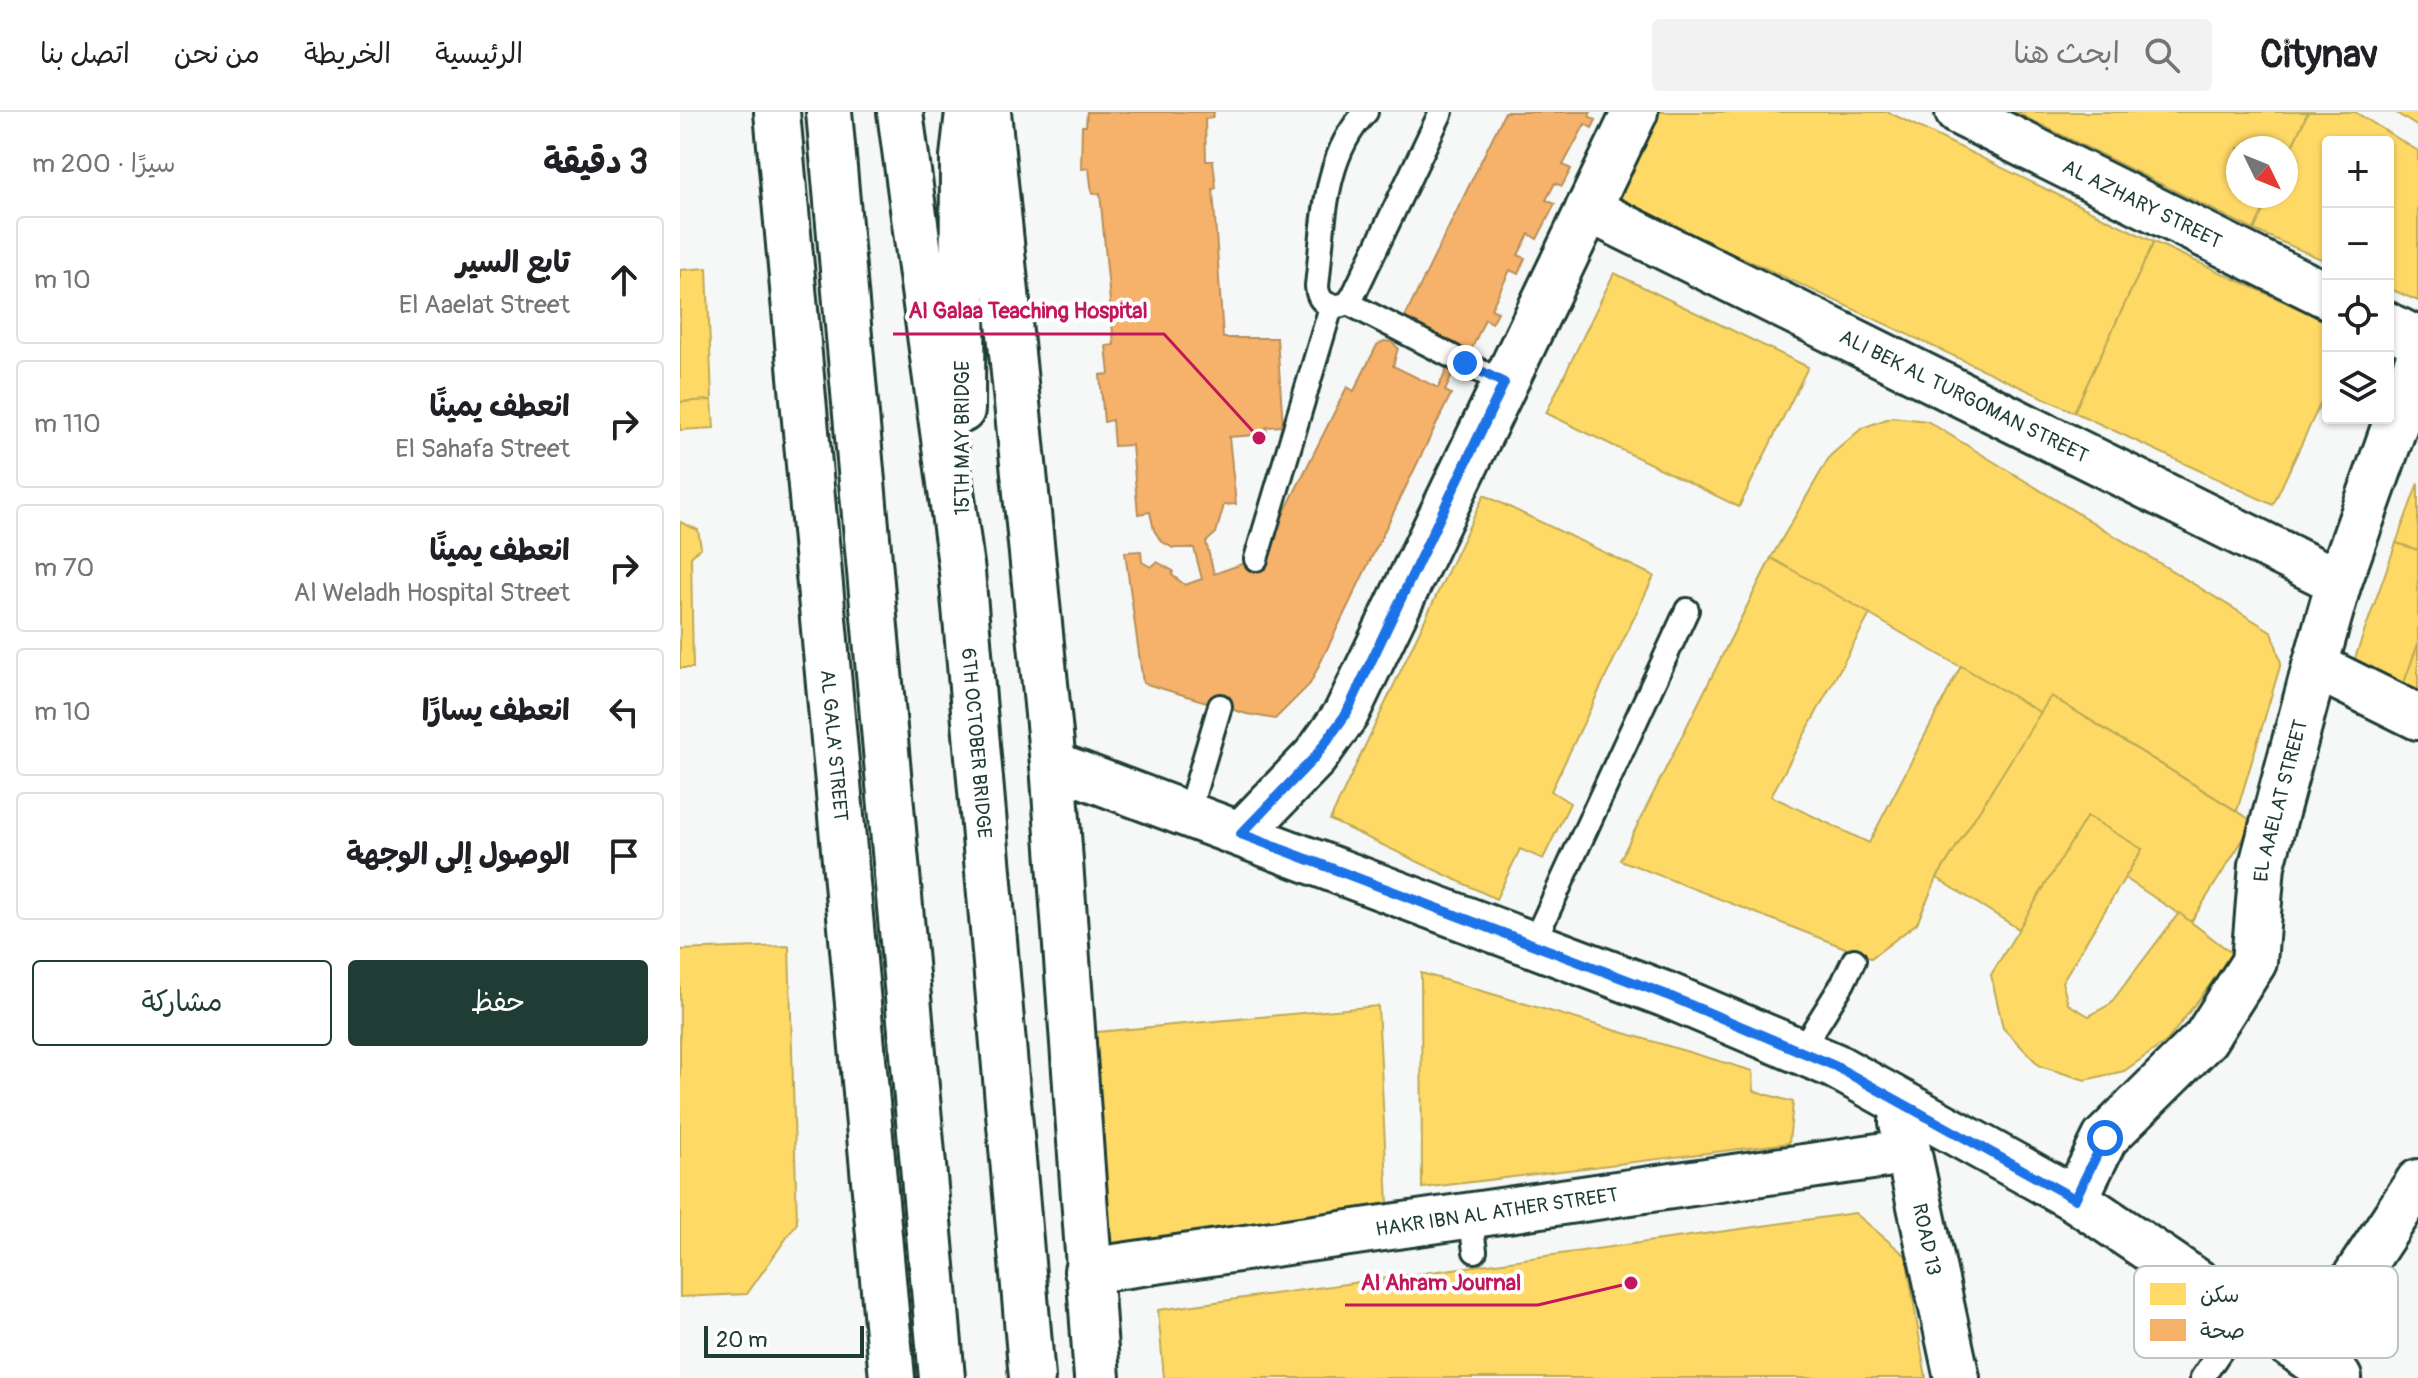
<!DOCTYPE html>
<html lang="ar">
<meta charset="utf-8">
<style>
body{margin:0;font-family:Pangolin,"Playpen Sans Arabic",sans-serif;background:#f2f2f2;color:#202124;direction:rtl}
.controls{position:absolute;right:24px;top:24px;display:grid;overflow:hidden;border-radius:8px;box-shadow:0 2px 6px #0004}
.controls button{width:72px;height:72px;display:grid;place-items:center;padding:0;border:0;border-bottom:2px solid #e0e0e0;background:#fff;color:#202124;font:40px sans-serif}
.compass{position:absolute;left:1546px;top:24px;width:72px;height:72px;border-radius:50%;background:#fff;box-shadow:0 2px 6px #0004;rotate:133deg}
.scale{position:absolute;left:24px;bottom:20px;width:160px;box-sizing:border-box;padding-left:8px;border:4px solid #1f3d34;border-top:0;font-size:22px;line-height:28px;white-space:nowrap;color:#1f3d34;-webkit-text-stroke:6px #fff;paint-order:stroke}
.stop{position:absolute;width:24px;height:24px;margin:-18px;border:6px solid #1a73e8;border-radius:50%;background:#fff}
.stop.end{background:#1a73e8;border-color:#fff;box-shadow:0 2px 8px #0008}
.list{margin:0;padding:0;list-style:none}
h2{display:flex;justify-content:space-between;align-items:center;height:104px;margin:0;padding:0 32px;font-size:34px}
h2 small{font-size:26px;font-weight:400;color:#757577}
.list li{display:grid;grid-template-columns:52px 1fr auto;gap:24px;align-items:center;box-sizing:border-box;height:128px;margin:0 16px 16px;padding:0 16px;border:2px solid #e0e0e0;border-radius:8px}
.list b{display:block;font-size:30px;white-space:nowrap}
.list p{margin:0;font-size:26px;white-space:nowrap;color:#757577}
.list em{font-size:26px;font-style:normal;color:#757577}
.actions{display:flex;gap:16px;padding:24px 32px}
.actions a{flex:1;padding:18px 0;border:2px solid #1f3d34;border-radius:8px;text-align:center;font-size:28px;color:#1f3d34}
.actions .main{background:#1f3d34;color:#fff}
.icon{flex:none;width:44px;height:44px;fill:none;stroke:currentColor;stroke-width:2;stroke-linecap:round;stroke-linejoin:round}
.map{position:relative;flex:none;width:1738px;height:1266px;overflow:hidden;direction:ltr}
header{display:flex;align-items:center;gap:48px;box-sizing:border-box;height:112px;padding:0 40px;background:#fff;border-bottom:2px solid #e0e0e0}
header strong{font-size:38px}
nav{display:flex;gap:44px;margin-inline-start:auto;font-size:28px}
.search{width:560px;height:72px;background:#f2f2f2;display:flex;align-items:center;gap:20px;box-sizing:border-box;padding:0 28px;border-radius:8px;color:#757577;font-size:30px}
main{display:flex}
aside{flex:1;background:#fff}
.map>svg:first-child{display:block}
.homes{fill:#ffd966;stroke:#bcaa57;stroke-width:2}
.health{fill:#f6b26b;stroke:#b68f5a;stroke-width:2}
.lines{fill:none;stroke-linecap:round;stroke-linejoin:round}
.lane-casing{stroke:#1f3d34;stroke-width:28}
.street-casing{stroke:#1f3d34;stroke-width:50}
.primary-casing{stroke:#1f3d34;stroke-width:50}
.highway-casing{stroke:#1f3d34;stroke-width:50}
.lane{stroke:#fff;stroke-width:22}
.street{stroke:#fff;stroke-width:44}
.primary{stroke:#fff;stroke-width:44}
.highway{stroke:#fff;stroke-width:44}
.route{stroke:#1a73e8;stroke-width:10}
.labels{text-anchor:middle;stroke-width:8;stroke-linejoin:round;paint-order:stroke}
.street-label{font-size:20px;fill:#1f3d34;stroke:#fff}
.key{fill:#fff;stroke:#bcc5c2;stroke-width:2}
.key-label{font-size:22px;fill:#1f3d34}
.leader{fill:none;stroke:#c2185b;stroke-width:3}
.callout-dot{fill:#c2185b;stroke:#fff;stroke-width:3}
.callout-label{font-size:22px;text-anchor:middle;font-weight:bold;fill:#c2185b;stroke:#fff;stroke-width:8;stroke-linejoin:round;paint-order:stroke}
</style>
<header>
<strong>Citynav</strong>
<div class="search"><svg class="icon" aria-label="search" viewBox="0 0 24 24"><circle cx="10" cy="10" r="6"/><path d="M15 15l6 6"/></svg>ابحث هنا</div>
<nav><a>الرئيسية</a><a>الخريطة</a><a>من نحن</a><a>اتصل بنا</a></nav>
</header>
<main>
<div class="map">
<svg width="1738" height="1266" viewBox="0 0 1738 1266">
<rect width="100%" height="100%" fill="#f6f7f7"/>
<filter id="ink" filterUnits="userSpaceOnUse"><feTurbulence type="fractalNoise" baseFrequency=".0125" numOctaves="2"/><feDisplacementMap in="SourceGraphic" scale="16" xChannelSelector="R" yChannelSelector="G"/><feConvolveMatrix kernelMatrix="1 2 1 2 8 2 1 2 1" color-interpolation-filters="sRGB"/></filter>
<g filter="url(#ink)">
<g class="homes">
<path d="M980 0H1208L1474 130 1394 300 933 85Z"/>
<path d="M1335 0H1628L1606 48V36H1558V84H1590L1574 118Z"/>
<path d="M1628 0H1675L1738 39V189L1708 176V30H1648V150L1574 118 1590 84H1606V48Z"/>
<path d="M1715 0H1738V15Z"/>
<path d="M1474 130 1648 210V275L1593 393 1394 300Z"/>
<path d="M27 156 32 288 0 290V158Z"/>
<path d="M934 161 1128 255 1059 395 866 301Z"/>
<path d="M32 288 34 316 0 318V290Z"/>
<path d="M1212 305 1247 309 1592 520 1601 551 1557 699 1371 584 1361 601 1091 446 1150 344 1182 316Z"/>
<path d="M1738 371V438L1716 431Z"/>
<path d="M804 383 974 464 871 679 890 691 863 747 840 737 816 787 650 708Z"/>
<path d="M0 410 18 418 21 435 11 445 13 556H0Z"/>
<path d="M1716 431 1738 438V532L1719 585 1668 566Z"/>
<path d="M1091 446 1190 502 1091 684 1189 731 1281 554 1361 601 1257 766 1237 811 1191 846 940 748Z"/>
<path d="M1738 532V602L1716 593Z"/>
<path d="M1371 584 1574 710 1511 810 1445 766 1462 737 1407 704 1339 817 1257 766Z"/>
<path d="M1407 704 1462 737 1382 870 1388 892 1409 904 1430 892 1499 801 1553 842 1487 929 1444 959 1405 968 1360 954 1323 916 1311 863Z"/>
<path d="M109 834 117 1111 67 1182 0 1185V838Z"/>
<path d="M741 861 1073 959 1074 979 1113 990 1109 1031 742 1076Z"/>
<path d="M698 894 708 1092 418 1135 407 921Z"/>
<path d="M1175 1101 1226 1144 1246 1266H484L478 1198Z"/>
</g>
<path class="health" d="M407 0H534L532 6 525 7 526 49H533L536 76 533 77 543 226H597L603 314 586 315 587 322 549 325 556 392 544 393 536 421 526 430 534 462 582 445 667 275 674 279 697 233 704 229 712 230 718 236 713 254 758 276 773 245 723 209 825 0H911L909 4 916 8 912 16 905 12 883 53 891 57 882 74 875 71 866 88 875 92 857 127 849 122 838 143 845 146 838 162 830 158 811 197 818 200 812 211 805 207 789 243 782 240 765 279 771 282 630 572 595 607 567 602 463 571 445 440 461 439 462 450 471 455 477 450 493 459 492 463 505 473 522 467 514 436H493L481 429 474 418 470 400 458 402 452 333 434 334 432 308 424 310 420 263 429 262 426 234 434 233 420 81 412 82 409 56 401 57 402 14H406Z"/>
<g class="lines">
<defs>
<g id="lane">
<path d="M686 0C642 45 644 115 637 174 638 192 652 198 668 191L673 184 761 0"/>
<path d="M668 191 773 245"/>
<path d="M778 248 824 271"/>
<path d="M576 447 651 195"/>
<path d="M507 705 540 594"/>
<path d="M852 834 1007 498"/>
<path d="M1120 940 1163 871 1174 848"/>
<path d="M790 1103 795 1139"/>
<path d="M1522 1266 1565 1203"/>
</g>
<g id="street">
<path id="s1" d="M1278 0 1648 184"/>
<path id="s2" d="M908 97 1659 470"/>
<path d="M1708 213 1738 228"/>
<path d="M1635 554 1738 605"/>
<path d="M561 722 635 645 666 602 955 0"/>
<path id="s3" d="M1222 1010 1277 1266"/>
<path id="s4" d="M1395 1087 1425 1026 1525 927 1574 850 1582 753 1635 554 1659 470 1738 248"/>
<path id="s5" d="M407 1159 1226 1040"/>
<path d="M1624 1243 1738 1070"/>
</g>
<g id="primary">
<path id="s6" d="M97 0 212 1266"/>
<path d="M308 0 373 652 417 1266"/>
<path d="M373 652 987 883 1155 954 1395 1087 1659 1266"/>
</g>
<g id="highway">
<path d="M149 0 262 1266"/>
<path id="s7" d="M220 0 282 460 352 1266"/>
<path d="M282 298 283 45 288 0"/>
</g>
</defs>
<use href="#lane" class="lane-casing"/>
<use href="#street" class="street-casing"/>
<use href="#primary" class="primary-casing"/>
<use href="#highway" class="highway-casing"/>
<use href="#lane" class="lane"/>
<use href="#street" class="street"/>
<use href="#primary" class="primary"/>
<use href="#highway" class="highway"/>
</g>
</g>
<g class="lines" filter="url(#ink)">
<path class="route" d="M785 251 824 271 666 602 635 645 561 722 987 883 1155 954 1395 1087 1425 1026"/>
</g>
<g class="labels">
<g class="street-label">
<text dy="7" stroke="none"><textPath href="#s1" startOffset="206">AL AZHARY STREET</textPath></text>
<text dy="7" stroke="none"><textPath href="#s2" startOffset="420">ALI BEK AL TURGOMAN STREET</textPath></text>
<text transform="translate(282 326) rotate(-90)" y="7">15TH MAY BRIDGE</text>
<text dy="7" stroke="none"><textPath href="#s7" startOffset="636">6TH OCTOBER BRIDGE</textPath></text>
<text dy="7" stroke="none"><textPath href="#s6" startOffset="636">AL GALA' STREET</textPath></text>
<text dy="7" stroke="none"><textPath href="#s4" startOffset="464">EL AAELAT STREET</textPath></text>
<text dy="7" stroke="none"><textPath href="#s5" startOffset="414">HAKR IBN AL ATHER STREET</textPath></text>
<text dy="7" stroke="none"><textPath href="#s3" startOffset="120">ROAD 13</textPath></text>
</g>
</g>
<rect x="1454" y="1154" width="264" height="92" rx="12" class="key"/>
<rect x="1470" y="1171" width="36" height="22" fill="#ffd966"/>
<rect x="1470" y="1207" width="36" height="22" fill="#f6b26b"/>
<g class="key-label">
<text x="1520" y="1190">سكن</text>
<text x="1520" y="1226">صحة</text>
</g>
<path class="leader" d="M579 326L484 222H213M951 1171L858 1193H665"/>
<g class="callout-dot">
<circle cx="579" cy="326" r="8"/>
<circle cx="951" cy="1171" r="8"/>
</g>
<g class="callout-label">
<text x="348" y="206">Al Galaa Teaching Hospital</text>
<text x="761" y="1178">Al Ahram Journal</text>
</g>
</svg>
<div class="controls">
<button>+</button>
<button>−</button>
<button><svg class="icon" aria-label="locate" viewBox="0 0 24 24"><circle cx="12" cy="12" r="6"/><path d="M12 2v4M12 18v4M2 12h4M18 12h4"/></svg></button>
<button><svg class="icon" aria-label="layers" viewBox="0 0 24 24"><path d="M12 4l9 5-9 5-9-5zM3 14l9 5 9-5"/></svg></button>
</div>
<svg class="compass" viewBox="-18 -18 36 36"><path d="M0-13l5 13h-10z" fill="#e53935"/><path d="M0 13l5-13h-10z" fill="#757577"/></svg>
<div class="scale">20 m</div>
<div class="stop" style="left:1425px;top:1026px"></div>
<div class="stop end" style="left:785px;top:251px"></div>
</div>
<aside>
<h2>3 دقيقة<small>سيرًا · 200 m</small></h2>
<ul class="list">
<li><svg class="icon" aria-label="ahead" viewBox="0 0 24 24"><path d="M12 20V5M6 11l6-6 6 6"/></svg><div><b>تابع السير</b><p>El Aaelat Street</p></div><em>10 m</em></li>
<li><svg class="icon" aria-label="right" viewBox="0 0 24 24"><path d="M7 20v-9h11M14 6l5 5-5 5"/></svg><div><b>انعطف يمينًا</b><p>El Sahafa Street</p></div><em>110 m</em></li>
<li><svg class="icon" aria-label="right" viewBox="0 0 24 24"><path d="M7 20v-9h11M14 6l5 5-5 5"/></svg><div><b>انعطف يمينًا</b><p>Al Weladh Hospital Street</p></div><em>70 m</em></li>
<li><svg class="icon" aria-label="left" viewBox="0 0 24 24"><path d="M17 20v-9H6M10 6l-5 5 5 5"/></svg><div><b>انعطف يسارًا</b></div><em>10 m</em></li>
<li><svg class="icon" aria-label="arrive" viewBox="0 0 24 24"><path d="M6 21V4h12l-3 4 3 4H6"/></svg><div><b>الوصول إلى الوجهة</b></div></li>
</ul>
<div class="actions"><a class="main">حفظ</a><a>مشاركة</a></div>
</aside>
</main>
